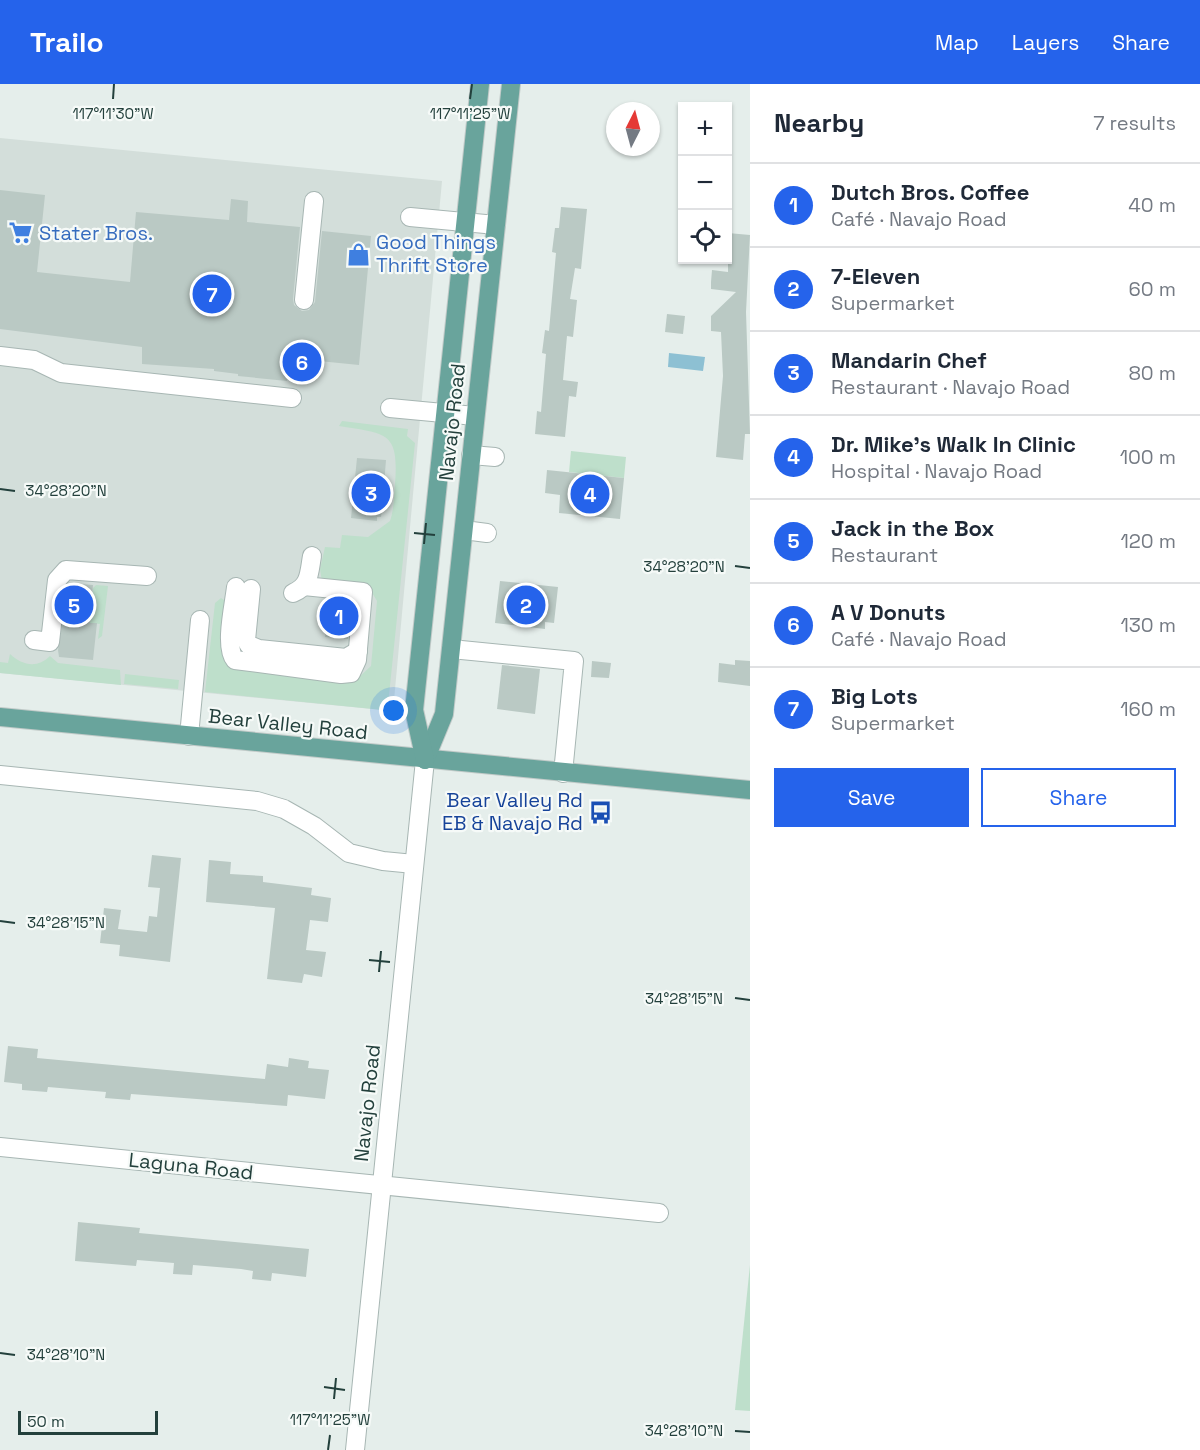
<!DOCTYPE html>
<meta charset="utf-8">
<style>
body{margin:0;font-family:"Space Grotesk",sans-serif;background:#f2f2f3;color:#1f2937}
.controls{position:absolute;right:18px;top:18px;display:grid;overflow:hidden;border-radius:0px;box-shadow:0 2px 4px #0004}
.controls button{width:54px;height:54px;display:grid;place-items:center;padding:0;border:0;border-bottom:2px solid #e0e1e3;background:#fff;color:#1f2937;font:30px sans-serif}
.compass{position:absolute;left:606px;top:18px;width:54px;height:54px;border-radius:50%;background:#fff;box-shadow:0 2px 4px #0004;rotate:6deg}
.scale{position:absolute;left:18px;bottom:15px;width:140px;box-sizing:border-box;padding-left:6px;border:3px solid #23403c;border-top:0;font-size:16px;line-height:21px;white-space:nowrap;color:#23403c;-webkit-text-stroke:4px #f6faf8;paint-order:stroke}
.you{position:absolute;left:394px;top:627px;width:21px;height:21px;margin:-15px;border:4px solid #fff;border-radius:50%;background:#1a73e8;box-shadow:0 0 0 9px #1a73e833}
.badge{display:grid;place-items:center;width:39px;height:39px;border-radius:50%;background:#2563eb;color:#fff;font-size:20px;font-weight:700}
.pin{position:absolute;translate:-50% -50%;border:3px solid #fff;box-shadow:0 2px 6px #0006}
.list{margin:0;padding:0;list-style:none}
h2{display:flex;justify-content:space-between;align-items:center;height:78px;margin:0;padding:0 24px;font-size:26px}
h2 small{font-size:20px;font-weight:400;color:#747a83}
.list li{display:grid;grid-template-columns:39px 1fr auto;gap:18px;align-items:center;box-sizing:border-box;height:84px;padding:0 24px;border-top:2px solid #e0e1e3}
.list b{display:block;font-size:22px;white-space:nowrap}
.list p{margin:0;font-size:20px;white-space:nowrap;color:#747a83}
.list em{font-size:20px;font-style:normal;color:#747a83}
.actions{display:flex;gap:12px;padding:18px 24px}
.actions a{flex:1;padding:14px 0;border:2px solid #2563eb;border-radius:0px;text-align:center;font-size:21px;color:#2563eb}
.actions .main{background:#2563eb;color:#fff}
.icon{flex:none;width:33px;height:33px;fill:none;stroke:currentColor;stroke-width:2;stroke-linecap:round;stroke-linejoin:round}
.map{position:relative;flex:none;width:750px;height:1366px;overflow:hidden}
header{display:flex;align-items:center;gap:36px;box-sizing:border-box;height:84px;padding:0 30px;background:#2563eb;color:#fff}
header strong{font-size:28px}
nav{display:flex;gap:33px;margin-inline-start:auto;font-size:21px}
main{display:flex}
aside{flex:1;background:#fff}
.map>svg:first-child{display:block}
.built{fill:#d3deda}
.green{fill:#bedfcb}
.water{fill:#8dc0d3}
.building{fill:#bac9c4}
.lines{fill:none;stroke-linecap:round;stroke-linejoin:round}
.minor-casing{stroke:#a7b6b3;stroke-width:20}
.major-casing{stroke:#c1cac8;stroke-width:20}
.minor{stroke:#fff;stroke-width:18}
.major{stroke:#69a49c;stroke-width:18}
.ticks{fill:none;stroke:#23403c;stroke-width:2}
.labels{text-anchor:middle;stroke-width:4.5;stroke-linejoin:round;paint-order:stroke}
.shop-label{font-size:20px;fill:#366cbe;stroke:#f6faf8;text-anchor:start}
.street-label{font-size:20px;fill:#23403c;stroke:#f6faf8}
.transit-label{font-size:20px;fill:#164399;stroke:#f6faf8;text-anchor:end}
.ticks-label{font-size:15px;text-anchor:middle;fill:#23403c;stroke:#f6faf8;stroke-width:4.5;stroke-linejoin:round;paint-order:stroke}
</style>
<header>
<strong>Trailo</strong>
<nav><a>Map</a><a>Layers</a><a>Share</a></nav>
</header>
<main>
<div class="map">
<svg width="750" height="1366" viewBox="0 0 750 1366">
<rect width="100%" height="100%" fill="#e5eeeb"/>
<path class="built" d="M0 54 442 97 393 627 0 589Z"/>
<g class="green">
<path d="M342 337 408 345 407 352 415 359 388 621 383 626 205 608 215 519 221 514 227 518V571L357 595 371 582 377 517 371 507 322 498 320 485 325 463 340 464 342 451 368 453 390 437C394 426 394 412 395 400 399 347 387 350 339 342Z"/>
<path d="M571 367 626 373 624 394 569 388Z"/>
<path d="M96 501 108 502 102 552 98 555 100 540 90 539 93 504Z"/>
<path d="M10 570C22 581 37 585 50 572L58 579 120 586 121 601 0 589V578L8 579Z"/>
<path d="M125 590 179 596 178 605 124 600Z"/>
<path d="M750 1181V1327L735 1326Z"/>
</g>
<path class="water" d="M669 269 705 273 703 287 668 283Z"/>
<g class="building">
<path d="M0 106 45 111 37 188 130 198 136 128 229 136 231 115 248 117 247 138 300 143 293 215 294 221 302 227 309 226 315 218 322 147 371 152 359 281 289 274 287 297 238 292V290L214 287V285L142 280V263L0 245Z"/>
<path d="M561 123 587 125 581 185 575 184 570 215 577 216 573 253 567 252 563 296 578 298 576 313 569 312 565 353 535 350 537 327 541 328 546 270 542 269 545 246 549 247 556 169 552 168 555 144H559Z"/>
<path d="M728 149 750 151 746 228 750 350H745L743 376 716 373 723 292 721 248 711 247V232L736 208 711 205V198L712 186 728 188Z"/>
<path d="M667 230 685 232 683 250 665 248Z"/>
<path d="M357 374 386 376 384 401 388 405 387 413 383 414 381 433H377V437L351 434Z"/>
<path d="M547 386 624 394 620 435 559 429 560 411 545 409Z"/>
<path d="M500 497 558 503 554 539 545 538V545L495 539Z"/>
<path d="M69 499 93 501 90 539H97L93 576 59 573 58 566Z"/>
<path d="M329 517 351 520 348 555 325 553Z"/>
<path d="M735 576 750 577V602L718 598 719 579 735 581Z"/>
<path d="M592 577 611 579 609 594 591 593Z"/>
<path d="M502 581 540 585 535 630 497 625Z"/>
<path d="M152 771 181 774 170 878 119 872 120 861 100 859 104 824 121 826 118 845 147 848 149 832 157 833 160 804 148 803Z"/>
<path d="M209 776 231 778 230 790 263 792V798L312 804 311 811 331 814 328 838 310 836 306 866 326 868 322 893 304 890 302 899 267 895 275 824 206 818Z"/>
<path d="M8 962 38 965 37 974 265 995 267 980 288 983 289 974 309 977 308 984 329 986 325 1015 288 1011 287 1022 131 1010 130 1016 105 1014 106 1008 48 1003 47 1008 22 1006V1000L4 998Z"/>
<path d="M78 1138 140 1144 139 1149 309 1165 306 1193 272 1189 271 1197 252 1195 253 1187 241 1185 193 1181 192 1191 173 1190 174 1179 137 1176 136 1182 75 1177Z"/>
</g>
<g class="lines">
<defs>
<g id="minor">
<path d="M410 133 496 141"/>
<path d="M304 216 314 117"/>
<path d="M0 272 34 276 61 289 292 314"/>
<path d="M390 324 475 332"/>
<path d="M471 371 495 373"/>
<path d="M464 446 487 449"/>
<path d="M236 503C234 521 224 563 235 576L341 590 351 589 357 576 363 508 304 502"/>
<path d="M251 505 246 556 249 561 259 565 346 574 358 567"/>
<path d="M293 509C310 502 309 489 312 472"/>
<path d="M34 556 50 558 57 496 66 486 147 492"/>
<path d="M451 565 574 577 563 689"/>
<path d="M189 652 200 536"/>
<path d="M0 691 257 717 284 725 314 742 349 769 383 777 414 780"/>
<path d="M0 1063 659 1129"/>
<path d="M355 1366 425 676"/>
</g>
<g id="major">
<path d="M0 633 750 706"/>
<path d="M425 676 444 630 511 0"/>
<path d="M425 676 414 626 480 0"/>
</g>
</defs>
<use href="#minor" class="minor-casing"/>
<use href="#major" class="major-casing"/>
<use href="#minor" class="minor"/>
<use href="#major" class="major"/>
</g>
<path class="ticks" d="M113 15 114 0M470 15 472 0M0 405 15 407M414 449 435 451M424 460 426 439M735 482 750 484M0 837 15 839M369 876 390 878M379 888 381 867M735 914 750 916M0 1269 15 1271M324 1303 345 1306M334 1315 336 1294M735 1347 750 1348M328 1366 330 1351"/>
<defs>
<symbol id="supermarket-bare" viewBox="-9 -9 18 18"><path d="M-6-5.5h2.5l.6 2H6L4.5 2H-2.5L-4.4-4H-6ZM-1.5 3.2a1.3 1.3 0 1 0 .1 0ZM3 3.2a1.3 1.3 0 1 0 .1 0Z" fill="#3f7fe0" stroke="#f6faf8" stroke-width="2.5" paint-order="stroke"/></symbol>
<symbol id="shop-bare" viewBox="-9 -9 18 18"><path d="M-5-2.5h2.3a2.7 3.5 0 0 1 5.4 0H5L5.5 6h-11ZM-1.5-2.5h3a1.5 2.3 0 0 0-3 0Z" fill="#3f7fe0" stroke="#f6faf8" stroke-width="2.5" paint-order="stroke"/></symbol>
<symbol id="bus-bare" viewBox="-9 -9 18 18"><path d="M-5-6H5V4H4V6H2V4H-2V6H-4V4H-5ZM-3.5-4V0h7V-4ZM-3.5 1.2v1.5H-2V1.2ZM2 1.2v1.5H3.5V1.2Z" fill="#1a4fb4" stroke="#f6faf8" stroke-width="2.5" paint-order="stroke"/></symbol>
</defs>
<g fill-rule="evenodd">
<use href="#supermarket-bare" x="4" y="132" width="33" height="33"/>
<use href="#shop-bare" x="342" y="154" width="33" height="33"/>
<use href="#bus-bare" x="584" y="712" width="33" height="33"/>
</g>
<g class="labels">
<g class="shop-label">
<text x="39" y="156">Stater Bros.</text>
<text x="376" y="165">Good Things<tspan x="376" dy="23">Thrift Store</tspan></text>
</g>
<g class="street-label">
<text transform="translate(452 338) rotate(-84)" y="7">Navajo Road</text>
<text transform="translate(288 640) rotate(6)" y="7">Bear Valley Road</text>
<text transform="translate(367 1019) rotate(-84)" y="7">Navajo Road</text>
<text transform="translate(191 1082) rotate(6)" y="7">Laguna Road</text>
</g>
<g class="transit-label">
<text x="583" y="723">Bear Valley Rd<tspan x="583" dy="23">EB &amp; Navajo Rd</tspan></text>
</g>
</g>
<g class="ticks-label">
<text x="113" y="35">117°11'30"W</text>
<text x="470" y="35">117°11'25"W</text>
<text x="66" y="412">34°28'20"N</text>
<text x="684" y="488">34°28'20"N</text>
<text x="66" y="844">34°28'15"N</text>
<text x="684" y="920">34°28'15"N</text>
<text x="66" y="1276">34°28'10"N</text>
<text x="330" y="1341">117°11'25"W</text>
<text x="684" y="1352">34°28'10"N</text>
</g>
</svg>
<div class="controls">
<button>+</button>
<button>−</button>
<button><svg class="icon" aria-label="locate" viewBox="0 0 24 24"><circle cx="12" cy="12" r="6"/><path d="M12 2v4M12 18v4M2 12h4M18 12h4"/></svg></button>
</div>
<svg class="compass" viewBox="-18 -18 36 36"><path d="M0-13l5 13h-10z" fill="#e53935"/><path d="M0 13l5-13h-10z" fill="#747a83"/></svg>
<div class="scale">50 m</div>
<div class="you"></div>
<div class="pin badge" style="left:339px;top:532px">1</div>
<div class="pin badge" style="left:526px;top:521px">2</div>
<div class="pin badge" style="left:371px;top:409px">3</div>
<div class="pin badge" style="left:590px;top:410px">4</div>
<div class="pin badge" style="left:74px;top:521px">5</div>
<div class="pin badge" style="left:302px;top:278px">6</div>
<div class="pin badge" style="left:212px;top:210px">7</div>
</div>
<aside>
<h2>Nearby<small>7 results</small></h2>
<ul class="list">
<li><span class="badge">1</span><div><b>Dutch Bros. Coffee</b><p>Café · Navajo Road</p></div><em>40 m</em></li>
<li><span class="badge">2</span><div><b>7-Eleven</b><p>Supermarket</p></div><em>60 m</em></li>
<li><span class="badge">3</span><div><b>Mandarin Chef</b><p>Restaurant · Navajo Road</p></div><em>80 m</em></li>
<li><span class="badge">4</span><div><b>Dr. Mike's Walk In Clinic</b><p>Hospital · Navajo Road</p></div><em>100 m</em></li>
<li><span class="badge">5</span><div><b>Jack in the Box</b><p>Restaurant</p></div><em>120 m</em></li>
<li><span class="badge">6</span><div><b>A V Donuts</b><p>Café · Navajo Road</p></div><em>130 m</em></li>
<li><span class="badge">7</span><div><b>Big Lots</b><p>Supermarket</p></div><em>160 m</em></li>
</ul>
<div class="actions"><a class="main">Save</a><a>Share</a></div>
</aside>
</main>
